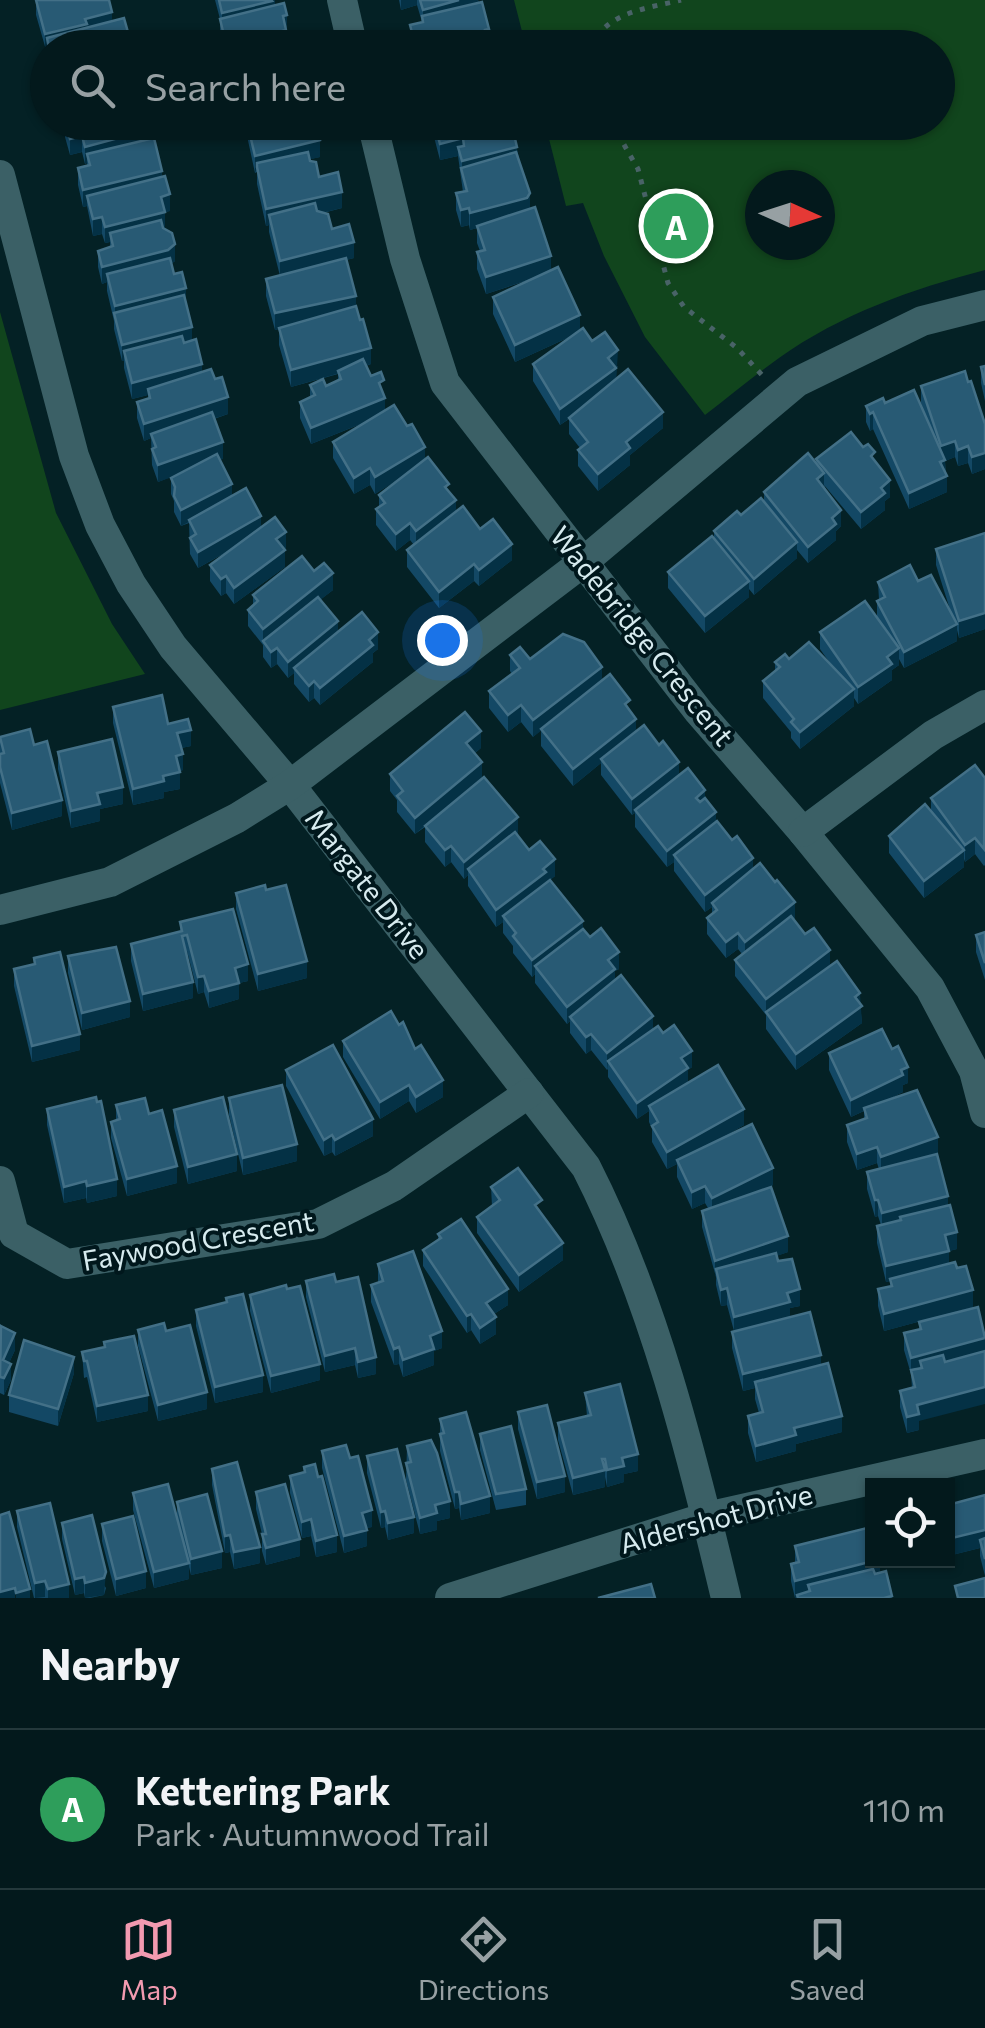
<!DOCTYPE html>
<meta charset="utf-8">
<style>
body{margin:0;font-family:Commissioner,sans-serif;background:#112629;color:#f1f3f6}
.controls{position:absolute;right:30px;bottom:30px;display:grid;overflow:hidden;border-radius:0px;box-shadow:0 2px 8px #0004}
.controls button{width:90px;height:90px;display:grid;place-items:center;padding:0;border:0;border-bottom:2px solid #24383b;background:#03191c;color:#f1f3f6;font:50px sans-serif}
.compass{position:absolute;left:745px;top:170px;width:90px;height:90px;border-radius:50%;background:#03191c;box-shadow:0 2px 8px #0004;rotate:93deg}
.you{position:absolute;left:442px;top:640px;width:35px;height:35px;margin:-25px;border:8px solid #fff;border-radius:50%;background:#1a73e8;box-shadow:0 0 0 15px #1a73e833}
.badge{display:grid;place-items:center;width:65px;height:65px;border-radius:50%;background:#f29ab0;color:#fff;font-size:32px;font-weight:700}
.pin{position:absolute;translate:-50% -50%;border:5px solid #fff;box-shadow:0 2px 10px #0006}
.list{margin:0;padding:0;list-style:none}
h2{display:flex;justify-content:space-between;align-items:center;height:130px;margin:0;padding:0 40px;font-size:42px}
h2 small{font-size:32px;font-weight:400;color:#97a0a3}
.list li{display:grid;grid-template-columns:65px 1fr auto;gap:30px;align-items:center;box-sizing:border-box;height:160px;padding:0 40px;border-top:2px solid #24383b}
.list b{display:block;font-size:38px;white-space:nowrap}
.list p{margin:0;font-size:32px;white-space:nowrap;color:#97a0a3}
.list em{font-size:32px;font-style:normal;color:#97a0a3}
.icon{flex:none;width:55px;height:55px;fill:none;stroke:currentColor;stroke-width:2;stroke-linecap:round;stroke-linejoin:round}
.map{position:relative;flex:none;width:985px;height:1598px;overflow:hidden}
.search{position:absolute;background:#03191c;box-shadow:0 2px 8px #0004;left:30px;right:30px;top:30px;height:110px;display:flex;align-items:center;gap:25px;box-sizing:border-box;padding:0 35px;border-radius:55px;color:#97a0a3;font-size:38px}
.sheet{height:290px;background:#03191c}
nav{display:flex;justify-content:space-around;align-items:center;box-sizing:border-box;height:140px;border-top:2px solid #24383b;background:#03191c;font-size:28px;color:#97a0a3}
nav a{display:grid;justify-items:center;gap:5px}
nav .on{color:#f29ab0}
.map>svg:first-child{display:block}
.green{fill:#11451d;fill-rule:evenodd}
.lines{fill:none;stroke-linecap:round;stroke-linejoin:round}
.path{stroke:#496367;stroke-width:5;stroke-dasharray:5 8;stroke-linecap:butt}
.minor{stroke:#3b6066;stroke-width:30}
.wall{fill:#134865}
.shaded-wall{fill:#043145}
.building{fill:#285a74;stroke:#437087;stroke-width:2.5}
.labels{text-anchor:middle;stroke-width:8;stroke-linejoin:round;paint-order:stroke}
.street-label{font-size:28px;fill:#d7ebef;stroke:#00171c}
</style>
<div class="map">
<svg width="985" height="1598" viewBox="0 0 985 1598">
<rect width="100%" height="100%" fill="#042125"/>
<g class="green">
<path d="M514 0H985V270C912 289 841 314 779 358 754 376 730 396 705 415L645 337 604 256 583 203 566 206 545 123 938 122V48L526 47ZM820 185V245H760V185Z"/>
<path d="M0 312 56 513 112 624 145 674 0 710Z"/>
</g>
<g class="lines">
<g class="path">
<path d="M590 48C607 11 646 9 681 0"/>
<path d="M611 122 638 169 668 283 684 307 737 348 762 375"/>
</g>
<g class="minor">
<path d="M342 0 353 48"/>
<path d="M372 122 405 259 445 383 699 712 803 832 930 988 974 1071 985 1113"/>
<path d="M0 175 74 456 100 525 131 584 173 647 290 785 586 1167C653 1298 692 1455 726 1598"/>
<path d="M803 832 933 735 985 705"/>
<path d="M0 910 110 882 237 818 290 785 582 563 797 382 922 321 985 305"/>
<path d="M0 1181 14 1234 67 1264 318 1224 394 1186 529 1093"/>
<path d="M450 1598 707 1517 985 1454"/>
</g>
</g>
<g class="wall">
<path d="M36 0 112 21 129 48H48V57L36 15Z"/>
<path d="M215 0H275V5L287 15 286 46 282 48H223L220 35V19Z"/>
<path d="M399 0H478L489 29V48H412L410 25 422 22 417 5 401 10Z"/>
<path d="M64 122 145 140 162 177 170 211 165 212V228L163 229 175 261 171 264 174 274 186 304 192 341 202 372 228 414 214 419 223 459H220L232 495 261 527 286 548 284 549 285 567 234 604 226 593 221 596 210 581V565L232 549 198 568 190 554 189 523 181 526 174 512V501L171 494V478L173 476 158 482 152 465 151 438 144 441 137 418V402L148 398V395L132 399 124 368V361H122L114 329V321L107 291V282L102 284 98 267V251L110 247V242L105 243 102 234 93 236 87 206 83 207 78 185V168L87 166V163L85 164 82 152 70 155 65 137Z"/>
<path d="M244 122H316L320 157 310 159 319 177 342 208 323 213 332 229 354 258 346 260 356 306 371 364 366 366 371 376 384 395 385 410 449 491 456 511 480 529 512 560 479 586 474 581 439 608 407 567V550L414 545 410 540 396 551 376 525V509L379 507V495L402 477 375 494 370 485 354 494 333 458V442L366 422 311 444 300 418V402L310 397V385L326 386 338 381V374L291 387 279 345V329L275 330 266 296V279L280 276 269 232V225L266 226 257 184V172L255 173Z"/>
<path d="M434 122H511L530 208 551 271 580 330 618 367 616 368V379L663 428 630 455V465L598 491 578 466V450L580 448 569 434V419L560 425 533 381V364L574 335 515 362 493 314V297L538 277 486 294 477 269V252L480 251 477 243V228L470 230 469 225 461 227 456 210V193L463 192 458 156 440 160 434 137Z"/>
<path d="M985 366V401L981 383V367Z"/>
<path d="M921 386 985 424V469L972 474 968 463 958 466 955 457 945 461 947 492 909 509 873 429 870 431 866 422V406L885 403 926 417 921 403Z"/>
<path d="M816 459 875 461 890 497 885 501V510L861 529 824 485 841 526 836 531V540L808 563 797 550V558L754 595 749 589V597L705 633 668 588V572L714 538V531L764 502V492L816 463Z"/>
<path d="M985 533V629L959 638 957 630V641L904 668 899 659V665L892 670V680L858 704 854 698V706L800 749 791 738V732L763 698V681L775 671V662L789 659 832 666 820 649V632L877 618V601L879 600 878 582 918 581 952 616 936 565V549Z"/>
<path d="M314 571 333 590 321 599 338 632 378 649 373 653V662L320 705 314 698 309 702 294 684V673L288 678 277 664 271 668 263 657V645L248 626V610L253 605V595Z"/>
<path d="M510 655 602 681 630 711 636 731 679 775 705 798 716 822 795 918 794 919 860 1004 862 1023 796 1070 766 1029V1015L735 976V960L742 954 738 949 726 958 707 934V918L712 914V907L705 912 674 871V862L667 867 635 827V813L632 815 601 775V763L573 786 541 746V730L533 737 521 722 508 732 489 708V691L512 674 510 671Z"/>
<path d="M113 707 168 724 191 746 181 748 183 770 180 771V789L164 792V798L133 805 113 723Z"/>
<path d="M0 737 34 745 62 816 12 830 0 783Z"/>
<path d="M481 748 475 753 482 778 518 834 517 835 529 850 555 876 550 880 583 929 619 969 615 971V980L653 1029 692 1067 688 1070V1083L744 1125 713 1143 773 1185 765 1189 788 1252 776 1256 800 1306 790 1308V1317L821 1365 842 1432 796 1444V1451L756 1462 748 1433V1416L759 1413 755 1399V1388L743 1391 732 1348V1332L734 1331 727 1305 721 1306 716 1285V1277L702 1227V1211L708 1208 705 1203 692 1209 677 1177V1164L667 1169 652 1142V1129L649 1122V1111L637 1119 608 1077V1069L607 1070 591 1050 586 1054 570 1033V1021L567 1024 535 983V974L532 977 513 953V946L503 933V922L496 927 468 886V875L464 879 451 862 445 867 425 842V827L415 834 397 812V800L390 791V774Z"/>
<path d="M58 752 123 804 100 809V821L71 828 58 769Z"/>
<path d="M985 778V865L984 866 975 854 965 862 964 859V867L924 898 889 853V836L931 811V798Z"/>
<path d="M266 890 307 978 258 991 236 909V893Z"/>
<path d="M180 922 248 981 239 983V999L209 1008 204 992 198 994 187 951 193 998 143 1011 131 961V944L180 931Z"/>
<path d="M985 932V980L976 952V935Z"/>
<path d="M68 956 130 1017 82 1030 68 973Z"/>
<path d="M34 958 80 1050 32 1062 14 986V969L34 964Z"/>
<path d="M343 1041 415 1049 443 1097 416 1113 409 1101 380 1119 343 1057Z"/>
<path d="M829 1053 908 1083 903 1085V1092L883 1102 938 1154H937L957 1249 949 1251V1263L957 1268 973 1307 884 1331 878 1306V1289L890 1286V1281L886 1282 877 1243V1226L881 1225 878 1216 875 1217 867 1189V1172L879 1169 877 1163 857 1170 847 1142V1125L864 1119V1111L851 1117 829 1070Z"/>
<path d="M286 1070 373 1136 335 1156 332 1152 324 1156 286 1086Z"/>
<path d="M229 1098 297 1161 243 1175 229 1115Z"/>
<path d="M116 1105 149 1114 177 1183 127 1196 111 1138V1122L116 1120Z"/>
<path d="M47 1109 117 1196 87 1203 86 1198 64 1203 47 1125Z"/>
<path d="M174 1110 237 1171 188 1184 174 1127Z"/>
<path d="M491 1187 563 1260 519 1292 477 1233V1217L492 1206Z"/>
<path d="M438 1234 508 1305 494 1314 496 1334 480 1344 471 1330 467 1333 423 1266V1250L438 1240Z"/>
<path d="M378 1264 442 1348 434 1351V1365L403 1377 399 1364 394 1365 371 1302V1285L378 1283Z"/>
<path d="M306 1281 336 1282 376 1374 358 1378 355 1365 325 1372 306 1297Z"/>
<path d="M287 1289 320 1380 271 1393 250 1311V1295Z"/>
<path d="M226 1298 263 1392 215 1403 196 1326V1310L226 1302Z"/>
<path d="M978 1307 919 1421V1430L907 1433 900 1407V1391L912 1388 911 1374 904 1350V1333L919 1329V1322Z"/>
<path d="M0 1328 15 1350 9 1363 11 1380 4 1395 0 1393Z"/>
<path d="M138 1330 166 1331 207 1409 158 1421 138 1346Z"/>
<path d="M104 1347 148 1411 97 1422 87 1377 84 1378 82 1352Z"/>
<path d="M74 1373 58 1426 9 1412V1395Z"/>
<path d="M585 1393 638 1471 624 1474V1482L607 1487 605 1477V1487L573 1495 558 1440V1423L587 1416Z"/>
<path d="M518 1412 565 1492 537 1499 518 1429Z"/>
<path d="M440 1419 490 1513 461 1520 459 1508 455 1509 440 1451Z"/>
<path d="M480 1434 526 1489V1505L496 1510 480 1450Z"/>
<path d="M407 1446 450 1518 437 1521V1530L420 1534 406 1480Z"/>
<path d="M322 1451 372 1527 366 1528 367 1546 344 1553 322 1468Z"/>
<path d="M367 1456 414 1533 388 1540 385 1527 381 1528 367 1473Z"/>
<path d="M304 1467 337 1552 316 1557 311 1536 302 1538 290 1493V1476L304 1473Z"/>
<path d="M212 1469 260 1563 234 1569 230 1552 225 1553 212 1485Z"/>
<path d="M256 1492 300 1556 266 1565 262 1551V1534L256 1509Z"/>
<path d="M133 1493 177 1516V1502L222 1568 191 1575 189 1567V1579L154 1588 133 1510Z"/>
<path d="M985 1495V1576L980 1556V1548L948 1556V1505Z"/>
<path d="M17 1511 69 1598H34L17 1527Z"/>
<path d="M62 1523 106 1588 104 1595 90 1598H85L84 1593 75 1595 62 1539Z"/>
<path d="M102 1524 146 1588 116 1596 102 1541Z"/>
<path d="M795 1546 880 1573 892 1598H795L791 1581V1564L795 1563Z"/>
</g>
<g class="shaded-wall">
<path d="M269 0H275V7L222 30V13Z"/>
<path d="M401 0H417V5L401 10Z"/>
<path d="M459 0H478V12L423 19V10Z"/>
<path d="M112 12V29L47 38V50L45 51V34L85 19Z"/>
<path d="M287 15 286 46 271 48 279 32 283 16Z"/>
<path d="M129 36V48H122V38Z"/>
<path d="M430 40V48H415V44Z"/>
<path d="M145 131V148L87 154V163L85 164V147Z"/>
<path d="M82 136V152L70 155V139Z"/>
<path d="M463 138V155L458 147V156L440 160V144Z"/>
<path d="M320 140V157L258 172 257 167 255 173V156Z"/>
<path d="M517 147V164L462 172V161Z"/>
<path d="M162 171V187L87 196V206L83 207V190Z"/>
<path d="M342 192V208L271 225 269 215V225L266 226V209Z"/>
<path d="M530 193V210L527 214 470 230V213Z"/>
<path d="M170 194V211L165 212V228L112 241 110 233V242L105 243V227L161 197Z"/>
<path d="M469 208V225L461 227V210Z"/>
<path d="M102 217V234L93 236V219Z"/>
<path d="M354 242V258L280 277V261Z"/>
<path d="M175 244V261L168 266 107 274V282L102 284V267Z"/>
<path d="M551 256V272L486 294V277Z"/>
<path d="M186 288V304L115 314V306Z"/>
<path d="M356 296V312L275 330V313Z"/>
<path d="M580 315V332L515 362V345Z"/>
<path d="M192 327V344L124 351V361H122V345Z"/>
<path d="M371 348V364L291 387V370Z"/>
<path d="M618 350 616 385 560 425V409L608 358Z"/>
<path d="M202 364V381L148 389V395L132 399V383Z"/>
<path d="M228 397V414L153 438 151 434V438L144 441V424Z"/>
<path d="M385 398V414L311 444V428Z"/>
<path d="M663 412V428L630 455V465L598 491V474L626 442Z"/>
<path d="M873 412V429L870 431V414Z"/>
<path d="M955 441V457L945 461V476L940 462 941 446Z"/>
<path d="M223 442V459L158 482V465Z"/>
<path d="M985 442V469L972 474V457Z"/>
<path d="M968 446V463L958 466V450Z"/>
<path d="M425 447V463L375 494V477Z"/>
<path d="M370 468V485L354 494V478Z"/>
<path d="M824 473V489L817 479Z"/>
<path d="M947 476V492L909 509V493Z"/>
<path d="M890 480V497L885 501V510L861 529V512L881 488Z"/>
<path d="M232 484V500L181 526V510Z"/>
<path d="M456 500V517L416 548V531Z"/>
<path d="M841 510V526L836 531V540L808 563V547L832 518Z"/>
<path d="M261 516V532L198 568V552Z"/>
<path d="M410 523V540L396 551V534Z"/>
<path d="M286 532V548L276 555V539Z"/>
<path d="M797 542V558L754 595V579Z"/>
<path d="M512 544V560L479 586V570Z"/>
<path d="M285 550V567L234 604V588Z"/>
<path d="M474 564V581L439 608V592Z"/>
<path d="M333 573V590L265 644 263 641V629Z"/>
<path d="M226 576V593L221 596V579Z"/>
<path d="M749 581V597L705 633V616Z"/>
<path d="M985 613V629L959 638V621Z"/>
<path d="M338 621V638L294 668V673L288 678V662Z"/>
<path d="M957 624V641L904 668V652Z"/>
<path d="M378 632V649L373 653V662L320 705V688Z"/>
<path d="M277 648V664L271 668V652Z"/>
<path d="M899 648V665L892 670V680L858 704V687L887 657Z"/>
<path d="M602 667V684L533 737V720Z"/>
<path d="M314 681V698L309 702V686Z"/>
<path d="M854 689V706L800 749V732Z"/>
<path d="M521 705V722L508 732V715Z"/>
<path d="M636 719V735L601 759V763L573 786V769Z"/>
<path d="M191 730V746L177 749V733Z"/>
<path d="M481 731V748L466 760V743Z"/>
<path d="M183 754V770L176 772V756Z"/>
<path d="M482 762V779L415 834V818Z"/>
<path d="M679 762V778L632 815V799Z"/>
<path d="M180 772V789L164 792V798L133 805V789L163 776Z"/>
<path d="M123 787V804L100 809V821L71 828V811L97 793Z"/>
<path d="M705 790V806L696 814V798Z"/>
<path d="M62 800V816L12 830V813Z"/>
<path d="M716 812V828L674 855V862L667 867V851Z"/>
<path d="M518 817V834L470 873 468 869V875L464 879V862Z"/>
<path d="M975 838V854L965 862V845Z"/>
<path d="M451 846V862L445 867V850Z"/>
<path d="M964 850V867L924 898V881Z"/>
<path d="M753 858V875L712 903V907L705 912V895Z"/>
<path d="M555 859V876L503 916V922L496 927V910Z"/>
<path d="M795 902V918L745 958V942Z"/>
<path d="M583 921V938L535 966V974L532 977V960Z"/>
<path d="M738 933V949L726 958V942Z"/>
<path d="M830 950V966L766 1012V1016V999Z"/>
<path d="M619 952V969L615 971V986L570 1017V1021L567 1024V1007L608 960Z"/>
<path d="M307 961V978L258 991V974Z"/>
<path d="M248 964V981L239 983V999L209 1008V991L235 968Z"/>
<path d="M204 976V992L198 994V977Z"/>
<path d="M193 982V998L143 1011V994Z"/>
<path d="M860 993 862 1023 796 1070V1054Z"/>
<path d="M130 1001V1017L82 1030V1013Z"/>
<path d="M653 1016V1032L608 1061 607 1070V1053Z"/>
<path d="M80 1034V1050L32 1062V1046Z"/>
<path d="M591 1034V1050L586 1054V1037Z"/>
<path d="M692 1051V1067L688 1070V1084L649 1106V1111L637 1119V1103L681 1058Z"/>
<path d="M908 1067V1083L903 1085V1092L851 1117V1100Z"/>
<path d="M443 1080V1097L416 1113V1097Z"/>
<path d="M409 1085V1101L380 1119V1102Z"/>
<path d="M744 1109V1125L678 1163 677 1160V1164L667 1169V1152Z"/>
<path d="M373 1119V1136L335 1156V1140Z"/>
<path d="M332 1135V1152L324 1156V1140Z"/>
<path d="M938 1137V1154L881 1174V1157Z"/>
<path d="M297 1144V1161L243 1175V1158Z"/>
<path d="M877 1147V1163L857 1170V1154Z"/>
<path d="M237 1154V1171L188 1184V1167Z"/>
<path d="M177 1166V1183L127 1196V1179Z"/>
<path d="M773 1168V1185L712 1215V1198Z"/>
<path d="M117 1179V1196L87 1203V1186Z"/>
<path d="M86 1181V1198L64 1203V1187Z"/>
<path d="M705 1186V1203L692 1209V1192Z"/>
<path d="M948 1196V1212L882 1230V1213Z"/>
<path d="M875 1200H878V1216L875 1217Z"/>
<path d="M957 1232V1249L945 1252V1235Z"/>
<path d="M788 1236V1252L718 1277 716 1269 715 1278V1261Z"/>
<path d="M563 1243V1260L519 1292V1275Z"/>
<path d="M949 1251V1268L886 1282V1266Z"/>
<path d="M727 1288V1305L721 1306V1290Z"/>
<path d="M508 1289V1305L486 1319V1303Z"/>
<path d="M800 1289V1306L790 1308V1319L734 1334V1317L787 1293Z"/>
<path d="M973 1290V1307L884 1331V1314Z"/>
<path d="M471 1314V1330L467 1333V1316Z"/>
<path d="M496 1317V1334L480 1344V1328Z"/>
<path d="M442 1331V1348L434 1351V1365L403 1377V1360L430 1336Z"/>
<path d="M15 1333V1350L3 1376V1360Z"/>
<path d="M985 1338V1355L922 1371 920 1361V1372L911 1374V1358Z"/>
<path d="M399 1347V1364L394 1365V1349Z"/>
<path d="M355 1348V1365L325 1372V1356Z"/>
<path d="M821 1355V1372L755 1382V1388L743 1391V1374Z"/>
<path d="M74 1357V1373L58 1426V1409Z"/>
<path d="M376 1357V1374L358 1378V1362Z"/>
<path d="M11 1364V1380L4 1395V1378Z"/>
<path d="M320 1364V1380L271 1393V1376Z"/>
<path d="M263 1375V1392L215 1403V1387Z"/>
<path d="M985 1387V1404L919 1421V1430L907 1433V1417L917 1405Z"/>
<path d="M207 1392V1409L158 1421V1405Z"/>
<path d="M148 1395V1411L97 1422V1406Z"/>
<path d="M842 1416V1432L796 1444V1451L756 1462V1446L794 1428Z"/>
<path d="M638 1454V1471L624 1474V1482L607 1487V1470L622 1458Z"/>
<path d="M602 1459H605V1487L573 1495V1478Z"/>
<path d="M565 1476V1492L537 1499V1482Z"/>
<path d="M455 1492H459V1508L455 1509Z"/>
<path d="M490 1496V1513L461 1520V1504Z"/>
<path d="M450 1501V1518L437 1521V1530L420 1534V1518L435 1505Z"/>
<path d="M372 1510V1527L362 1529V1513Z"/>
<path d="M385 1511V1527L381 1528V1512Z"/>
<path d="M414 1517V1533L388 1540V1523Z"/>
<path d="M311 1519V1536L302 1538V1522Z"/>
<path d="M367 1530V1546L344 1553V1536Z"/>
<path d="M985 1530V1546L980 1540V1548L948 1556V1539Z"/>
<path d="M230 1535V1552L225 1553V1536Z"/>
<path d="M337 1535V1552L316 1557V1541Z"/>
<path d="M300 1539V1556L266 1565V1548Z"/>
<path d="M260 1547V1563L234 1569V1552Z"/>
<path d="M222 1551V1568L191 1575V1559Z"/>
<path d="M880 1560V1576L808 1585V1595L795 1598V1581Z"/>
<path d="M189 1563V1579L154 1588V1572Z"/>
<path d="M146 1571V1588L116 1596V1579Z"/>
<path d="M106 1572 104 1595 85 1598V1583Z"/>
<path d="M84 1577V1593L75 1595V1579Z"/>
<path d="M45 1581V1597L35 1598V1583Z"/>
<path d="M69 1584V1598H48V1589Z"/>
<path d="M15 1588V1598H0V1592Z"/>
<path d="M30 1589V1598H16V1593Z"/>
</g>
<g class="building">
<path d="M36 0H109L112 12 85 19 87 24 45 34Z"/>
<path d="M219 0H271L272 1 222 13Z"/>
<path d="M420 0H459L423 10Z"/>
<path d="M482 2 489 29 485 30 489 47 432 48 430 40 415 44 410 25 423 22 422 16Z"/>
<path d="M284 3 287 15 283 16 286 30 279 32 282 45 271 48H227L220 19Z"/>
<path d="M124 18 129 36 122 38 124 48H49L47 38Z"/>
<path d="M65 122H142L145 131 85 147 82 136 70 139Z"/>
<path d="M247 122H316L320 140 255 156Z"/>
<path d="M434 122H511L517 147 462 161 458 147 464 146 463 138 440 144Z"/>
<path d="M154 138 162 171 83 190 78 168 90 165 87 154Z"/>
<path d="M308 152 310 161 316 162 319 177 338 172 342 192 266 209 257 167V163Z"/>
<path d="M516 152 530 193 527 198 470 213 469 208 461 210 456 193 467 191 461 168Z"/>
<path d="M165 176 170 194 161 197 165 212 105 227 102 217 93 219 87 196Z"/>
<path d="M315 203 317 211 328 214 332 229 349 224 354 242 280 261 269 215Z"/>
<path d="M535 207 551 256 486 277 477 252 485 250 477 226Z"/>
<path d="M161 220 163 228 172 233 175 244 168 250 102 267 98 251 113 246 110 233Z"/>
<path d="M170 258 174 274 182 272 186 288 115 306 107 274Z"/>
<path d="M346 258 356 296 275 313 266 279Z"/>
<path d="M558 267 580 315 515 345 493 297Z"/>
<path d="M184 295 192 327 122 345 114 313Z"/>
<path d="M356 306 360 320 363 319 371 348 291 370 279 328Z"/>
<path d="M583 328 592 341 605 332 618 350 608 358 616 368 560 409 533 364Z"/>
<path d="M182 336 184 343 196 339 202 364 132 383 124 351Z"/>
<path d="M363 359 371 376 381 372 384 380 379 383 385 398 311 428 300 402 315 395 310 385 323 379 326 386 341 379 338 371Z"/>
<path d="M985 366V385L981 367Z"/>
<path d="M211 369 215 379 222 377 228 397 144 424 137 402 150 398 148 389Z"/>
<path d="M628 369 663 412 626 442 630 448 598 474 578 450 588 442 569 418Z"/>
<path d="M965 371 968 382 971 381 985 424V453L972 457 968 446 958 450 955 441 941 446 921 386Z"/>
<path d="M914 390 945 460 940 462 947 476 909 493 873 412 870 414 866 406 883 398 885 403Z"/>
<path d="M394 405 407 426 412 424 425 447 375 477 370 468 354 478 333 442Z"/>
<path d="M212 412 223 442 158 465 152 449 156 447 151 434Z"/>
<path d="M851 432 863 447 868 444 875 452 871 456 890 480 881 488 885 493 861 512 816 459Z"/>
<path d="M808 453 824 473 817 479 841 510 832 518 836 524 808 547 764 492Z"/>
<path d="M217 454 232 484 181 510 174 496 175 487 171 478Z"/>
<path d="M428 457 449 484 445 487 456 500 416 531 410 523 396 534 376 509 385 503 379 495Z"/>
<path d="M246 488 261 516 198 552 190 538 196 534 189 520Z"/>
<path d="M761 498 797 542 754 579 714 531 737 511 741 515Z"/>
<path d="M463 506 480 529 493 519 512 544 479 570 474 564 439 592 407 550Z"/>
<path d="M275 517 286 532 276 539 285 550 234 588 226 576 221 579 210 565Z"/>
<path d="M985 533V613L959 621 936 549Z"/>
<path d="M712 536 749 581 705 616 668 572Z"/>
<path d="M302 556 314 571 324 563 333 573 263 629 248 610 258 601 253 595Z"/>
<path d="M910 565 918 581 931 575 957 624 904 652 877 601 885 597 878 582Z"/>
<path d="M318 597 338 621 288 662 277 648 271 652 263 641Z"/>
<path d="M865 601 899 648 887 657 892 664 858 687 820 632Z"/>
<path d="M362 612 378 632 369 640 373 645 320 688 314 681 309 686 294 668Z"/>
<path d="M563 634 584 642 602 667 533 720 521 705 508 715 489 691 520 668 510 655 520 647 530 659Z"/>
<path d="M809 642 854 689 800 732 791 722 794 719 763 681 780 667 775 662 785 654 789 659Z"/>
<path d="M610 674 630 700 625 704 636 719 573 769 541 729Z"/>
<path d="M162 695 168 724 188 719 191 730 177 733 183 754 176 756 180 772 163 776 164 781 133 789 113 707Z"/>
<path d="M465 712 481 731 466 743 482 762 415 818 397 796 403 791 390 774Z"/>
<path d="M644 725 659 745 663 741 679 762 632 799 601 759Z"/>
<path d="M30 729 34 745 47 741 62 800 12 813 0 767V754L4 753 0 737Z"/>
<path d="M112 739 123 787 97 793 100 804 71 811 58 752Z"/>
<path d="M975 765 985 778 984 849 975 838 965 845 931 798Z"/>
<path d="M688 768 705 790 696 798 700 802 705 798 716 812 667 851 635 810Z"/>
<path d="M484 777 518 817 464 862 451 846 445 850 425 826Z"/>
<path d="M925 804 964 850 924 881 889 836Z"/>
<path d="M717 821 732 840 737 836 753 858 705 895 674 855Z"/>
<path d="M515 832 529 850 540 841 555 859 543 869 546 872 496 910 468 869Z"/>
<path d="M760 863 775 882 777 880 795 902 745 942 738 933 726 942 707 918 717 910 712 903Z"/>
<path d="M550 880 583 921 532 960 513 936 516 933 503 916Z"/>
<path d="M265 885 266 890 286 885 307 961 258 974 236 893Z"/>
<path d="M233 909 248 964 235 968 239 983 209 991 204 976 198 977 187 935 182 936 193 982 143 994 131 944 182 931 180 922Z"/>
<path d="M791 916 805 934 814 928 830 950 766 999 735 960Z"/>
<path d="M601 928 619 952 608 960 615 969 567 1007 535 966 583 929 590 937Z"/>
<path d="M985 932V963L976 935Z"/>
<path d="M116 947 130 1001 82 1013 68 956Z"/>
<path d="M60 952 80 1034 32 1046 14 969 35 964 34 958Z"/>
<path d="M837 961 860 993 855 997 862 1006 796 1054 766 1012Z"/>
<path d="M621 975 653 1016 607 1053 591 1034 586 1037 570 1017Z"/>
<path d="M391 1011 399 1025 403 1022 415 1049 421 1045 443 1080 416 1097 409 1085 380 1102 343 1041Z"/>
<path d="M674 1025 692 1051 681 1058 688 1068 637 1103 608 1061 658 1026 663 1033Z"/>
<path d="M882 1029 892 1049 898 1046 908 1067 901 1070 903 1075 851 1100 829 1053Z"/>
<path d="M333 1045 373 1119 335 1140 332 1135 324 1140 286 1070Z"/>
<path d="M718 1065 744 1109 667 1152 652 1126 658 1122 649 1106Z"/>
<path d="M282 1085 297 1144 243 1158 229 1098Z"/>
<path d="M917 1090 938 1137 881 1157 877 1147 857 1154 847 1125 867 1118 864 1108Z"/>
<path d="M96 1097 97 1102 101 1101 117 1179 87 1186 86 1181 64 1187 47 1109Z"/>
<path d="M223 1097 237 1154 188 1167 174 1110Z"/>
<path d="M145 1098 149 1114 162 1110 177 1166 127 1179 111 1122 120 1119 116 1105Z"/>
<path d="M752 1124 773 1168 712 1198 705 1186 692 1192 677 1160Z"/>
<path d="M937 1154 948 1196 882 1213 878 1200H875L867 1172Z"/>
<path d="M518 1168 542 1200 535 1205 563 1243 519 1275 477 1217 500 1200 491 1187Z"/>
<path d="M771 1187 788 1236 715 1261 702 1211Z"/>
<path d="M950 1205 957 1232 945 1235 949 1251 886 1266 877 1226 901 1220 900 1217Z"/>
<path d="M461 1219 508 1289 486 1303 496 1317 480 1328 471 1314 467 1316 423 1250 441 1238 438 1234Z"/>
<path d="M413 1251 442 1331 430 1336 434 1349 403 1360 399 1347 394 1349 371 1285 383 1281 378 1264Z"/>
<path d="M776 1253 778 1261 792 1259 800 1289 787 1293 790 1302 734 1317 727 1288 721 1290 716 1269Z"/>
<path d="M955 1262 957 1268 966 1266 973 1290 884 1314 878 1289 892 1286 890 1279Z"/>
<path d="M334 1274 336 1282 358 1277 376 1357 358 1362 355 1348 325 1356 306 1281Z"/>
<path d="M286 1285 287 1289 300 1286 320 1364 271 1376 250 1295Z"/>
<path d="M243 1294 263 1375 215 1387 196 1310 227 1302 226 1298Z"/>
<path d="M978 1307 985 1338 911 1358 904 1333 921 1329 919 1322Z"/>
<path d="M810 1312 821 1355 743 1374 732 1332Z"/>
<path d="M164 1323 166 1331 190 1325 207 1392 158 1405 138 1330Z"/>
<path d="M1 1326 15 1333 3 1360 11 1364 4 1378 0 1377Z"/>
<path d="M134 1336 148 1395 97 1406 87 1361H84L82 1352 105 1347 104 1342Z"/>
<path d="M24 1340 74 1357 58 1409 9 1395Z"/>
<path d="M985 1351V1387L917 1405 919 1414 907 1417 900 1391 915 1387 911 1370 922 1368 920 1361 943 1355 945 1362Z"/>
<path d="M828 1363 842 1416 794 1428 796 1435 756 1446 748 1416 763 1412 755 1382Z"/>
<path d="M620 1384 638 1454 622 1458 624 1466 607 1470 605 1459H602L605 1470 573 1478 558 1423 591 1415 585 1393Z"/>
<path d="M547 1405 565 1476 537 1482 518 1412Z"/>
<path d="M466 1412 490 1496 461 1504 459 1492H455L440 1434 444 1433 440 1419Z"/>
<path d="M511 1426 526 1489 496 1494 480 1434Z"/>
<path d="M431 1440 437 1453 450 1501 435 1505 437 1513 420 1518 406 1463 411 1462 407 1446Z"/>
<path d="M346 1445 350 1458 358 1456 372 1510 362 1513 367 1530 344 1536 322 1451Z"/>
<path d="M397 1449 414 1517 388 1523 385 1511 381 1512 367 1456Z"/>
<path d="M237 1462 260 1547 234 1552 230 1535 225 1536 212 1469Z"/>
<path d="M315 1464 318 1477 322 1476 337 1535 316 1541 311 1519 302 1522 290 1476 305 1472 304 1467Z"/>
<path d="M168 1484 189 1563 154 1572 133 1493Z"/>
<path d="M285 1484 300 1539 266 1548 262 1534H266L256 1492Z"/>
<path d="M207 1494 222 1551 191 1559 177 1502Z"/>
<path d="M985 1495V1530L948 1539V1505Z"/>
<path d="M50 1503 69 1584 48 1589 45 1581 35 1583 17 1511Z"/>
<path d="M9 1512 30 1589 16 1593 15 1588 0 1592V1515Z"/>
<path d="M92 1515 106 1572 104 1578 85 1583 84 1577 75 1579 62 1523Z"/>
<path d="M133 1516 146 1571 116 1579 102 1524Z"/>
<path d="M871 1527 872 1560H877L795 1581 791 1564 799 1562 795 1546Z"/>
<path d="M985 1538V1559L980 1540Z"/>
<path d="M873 1569 875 1574 886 1571 892 1596 884 1598H798L797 1595 810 1591 808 1585Z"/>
<path d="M985 1578V1598H958L955 1586Z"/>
<path d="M651 1584 655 1598H598Z"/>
</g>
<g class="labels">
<g class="street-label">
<text transform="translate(642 636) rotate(51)" y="10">Wadebridge Crescent</text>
<text transform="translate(367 884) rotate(52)" y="10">Margate Drive</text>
<text transform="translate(198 1241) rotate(-10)" y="10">Faywood Crescent</text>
<text transform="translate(716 1519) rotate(-15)" y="10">Aldershot Drive</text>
</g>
</g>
</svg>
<div class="controls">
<button><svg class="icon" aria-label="locate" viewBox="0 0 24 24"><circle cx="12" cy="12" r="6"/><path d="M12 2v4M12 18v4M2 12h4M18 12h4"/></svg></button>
</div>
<svg class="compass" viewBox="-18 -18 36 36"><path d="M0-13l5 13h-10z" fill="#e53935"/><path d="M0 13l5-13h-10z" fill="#97a0a3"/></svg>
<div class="you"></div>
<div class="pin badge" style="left:676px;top:226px;background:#2e9e5b">A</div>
<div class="search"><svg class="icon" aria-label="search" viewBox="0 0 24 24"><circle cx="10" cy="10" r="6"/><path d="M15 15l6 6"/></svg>Search here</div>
</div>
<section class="sheet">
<h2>Nearby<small></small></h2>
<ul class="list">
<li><span class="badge" style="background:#2e9e5b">A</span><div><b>Kettering Park</b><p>Park · Autumnwood Trail</p></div><em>110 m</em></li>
</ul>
</section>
<nav>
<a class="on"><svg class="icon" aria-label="map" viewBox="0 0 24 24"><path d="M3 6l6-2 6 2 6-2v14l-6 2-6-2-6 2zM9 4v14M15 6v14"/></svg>Map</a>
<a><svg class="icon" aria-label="directions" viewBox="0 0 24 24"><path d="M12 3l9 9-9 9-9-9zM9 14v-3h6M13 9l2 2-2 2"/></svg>Directions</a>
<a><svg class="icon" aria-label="saved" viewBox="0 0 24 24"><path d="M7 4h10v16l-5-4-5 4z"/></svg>Saved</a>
</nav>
